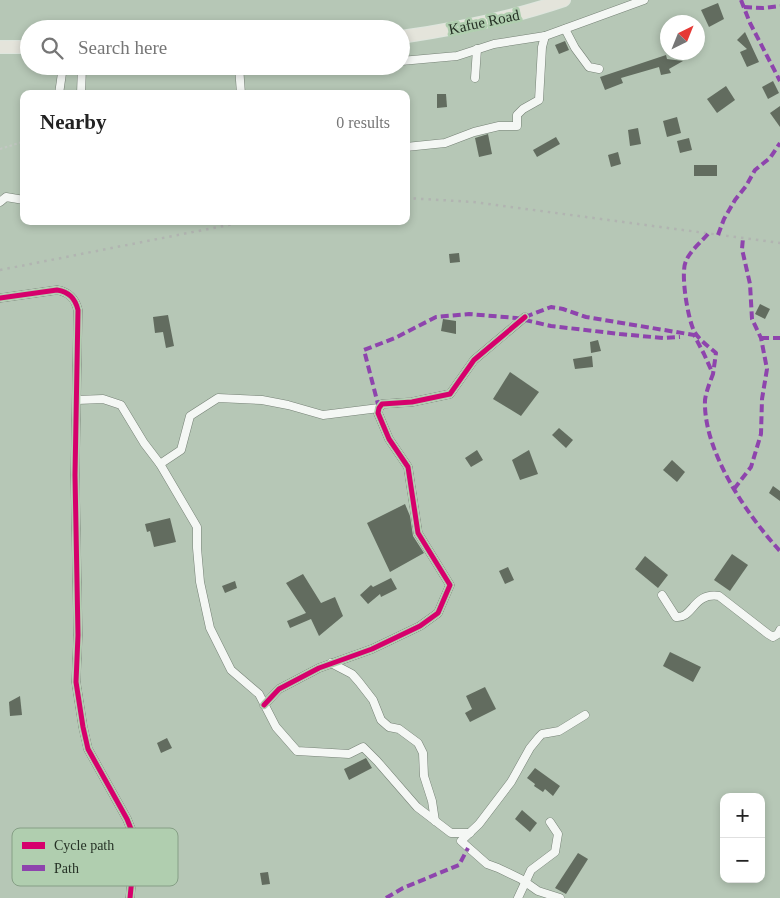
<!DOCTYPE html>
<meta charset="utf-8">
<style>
body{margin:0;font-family:"Times New Roman",serif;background:#f2f2f2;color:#222}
.controls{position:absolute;right:15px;bottom:15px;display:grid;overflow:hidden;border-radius:10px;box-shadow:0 2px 8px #0003}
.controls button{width:45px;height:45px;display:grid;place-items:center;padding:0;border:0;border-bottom:1px solid #e0e0e0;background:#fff;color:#222;font:25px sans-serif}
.compass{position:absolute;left:660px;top:15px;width:45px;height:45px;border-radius:50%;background:#fff;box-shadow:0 2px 8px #0003;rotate:43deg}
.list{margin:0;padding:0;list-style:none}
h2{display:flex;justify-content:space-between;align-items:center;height:65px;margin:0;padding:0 20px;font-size:21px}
h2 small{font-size:16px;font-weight:400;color:#767676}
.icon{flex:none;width:28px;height:28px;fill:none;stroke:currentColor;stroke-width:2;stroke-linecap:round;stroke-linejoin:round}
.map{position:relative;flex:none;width:780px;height:898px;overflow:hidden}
.search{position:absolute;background:#fff;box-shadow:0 2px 8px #0003;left:20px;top:20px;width:390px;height:55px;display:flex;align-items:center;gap:12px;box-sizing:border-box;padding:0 18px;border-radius:28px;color:#767676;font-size:19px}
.panel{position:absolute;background:#fff;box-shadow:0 2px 8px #0003;left:20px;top:90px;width:390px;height:135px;border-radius:10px}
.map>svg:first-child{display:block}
.building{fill:#626c5f}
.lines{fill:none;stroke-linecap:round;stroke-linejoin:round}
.minor-casing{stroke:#768276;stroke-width:9}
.trunk-casing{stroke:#dee6de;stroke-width:14}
.path{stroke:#c2c7c2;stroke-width:2;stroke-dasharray:2.5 2.5;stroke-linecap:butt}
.minor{stroke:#f4f7f4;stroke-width:8}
.trunk{stroke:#e4e4db;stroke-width:12}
.rail{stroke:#b1b4b1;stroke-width:2.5;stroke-dasharray:2.5 5;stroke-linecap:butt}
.quiet{stroke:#8e44ad;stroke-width:4;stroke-dasharray:8 4;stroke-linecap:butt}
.cycleway-casing{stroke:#b0ceaf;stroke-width:8}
.cycleway{stroke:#d6006c;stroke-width:5}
.labels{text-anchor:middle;stroke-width:5;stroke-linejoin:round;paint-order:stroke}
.street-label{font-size:15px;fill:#253125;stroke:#b0ceaf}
.key{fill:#b0ceaf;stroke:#869f86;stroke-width:1}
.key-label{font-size:14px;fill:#253125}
</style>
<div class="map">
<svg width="780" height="898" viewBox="0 0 780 898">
<rect width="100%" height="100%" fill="#b6c7b6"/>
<g class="building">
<path d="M718 3 724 19 709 27 701 10Z"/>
<path d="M745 32 759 62 747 67 740 52 747 49 737 40Z"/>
<path d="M565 41 569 50 559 54 555 45Z"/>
<path d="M666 55 667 59 683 61 669 69 671 73 661 75 659 67 621 78 623 83 605 90 600 77Z"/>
<path d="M773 81 779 93 768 99 762 87Z"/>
<path d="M726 86 735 100 717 113 707 99Z"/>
<path d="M437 94H446L447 107 437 108Z"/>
<path d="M780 106V127L770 113Z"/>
<path d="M677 117 681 133 667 137 663 121Z"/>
<path d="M638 128 641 144 630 146 628 130Z"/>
<path d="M488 134 492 154 479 157 475 138Z"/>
<path d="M556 137 560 144 537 157 533 150Z"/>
<path d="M689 138 692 150 680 153 677 141Z"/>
<path d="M618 152 621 164 611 167 608 155Z"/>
<rect x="694" y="165" width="23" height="11"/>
<path d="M459 253 460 262 450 263 449 254Z"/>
<path d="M760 304 770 309 765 319 755 314Z"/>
<path d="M168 315 174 346 166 348 163 332 155 333 153 317Z"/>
<path d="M443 319 456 321V334L441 331Z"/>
<path d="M598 340 601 351 591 353 590 342Z"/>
<path d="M592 356 593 367 575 369 573 359Z"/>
<path d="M510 372 539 392 521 416 493 399Z"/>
<path d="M559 428 573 440 566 448 552 435Z"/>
<path d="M477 450 483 460 471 467 465 458Z"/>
<path d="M529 450 538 474 520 480 512 460Z"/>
<path d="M672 460 685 472 677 482 663 470Z"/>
<path d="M773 486 780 491V501L769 493Z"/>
<path d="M405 504 410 516 413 536 424 553 390 572 367 523Z"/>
<path d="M170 518 176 542 154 547 150 531 147 532 145 524Z"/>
<path d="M732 554 748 565 730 591 714 580Z"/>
<path d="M645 556 668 575 658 588 635 569Z"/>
<path d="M508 567 514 580 505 584 499 571Z"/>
<path d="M303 574 321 603 335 597 343 616 319 636 311 619 290 628 287 621 306 613 286 583Z"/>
<path d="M391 578 397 589 381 597 380 594 368 604 360 595 371 585 373 587Z"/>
<path d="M235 581 237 588 225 593 222 586Z"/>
<path d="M670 652 701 667 693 682 663 666Z"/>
<path d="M485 687 496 709 470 722 465 713 472 709 466 696Z"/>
<path d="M20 696 22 715 10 716 9 702Z"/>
<path d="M167 738 172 748 161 753 157 743Z"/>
<path d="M366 758 372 768 349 780 344 769Z"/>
<path d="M535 768 560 786 553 796 545 789 543 792 534 786 535 784 527 778Z"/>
<path d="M522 810 537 823 530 832 515 819Z"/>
<path d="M578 853 588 859 566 894 555 888Z"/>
<path d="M268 872 270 884 262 885 260 873Z"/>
</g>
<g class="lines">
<defs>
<g id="minor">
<path d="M565 29 575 48 589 67 599 69"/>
<path d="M401 61 457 56 494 44 545 36 644 0"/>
<path d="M239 66 241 94"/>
<path d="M475 78 477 49"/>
<path d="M59 94 63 66"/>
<path d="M81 94 82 66"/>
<path d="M406 147 445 143 474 132 499 126H517V115L523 109 539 100 542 47 545 36"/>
<path d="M0 202 6 197 24 200"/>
<path d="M0 298 57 290C69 292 75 298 78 310L75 475 78 635 76 682 83 727 88 749 127 819 133 834 135 848 130 898"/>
<path d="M77 400 103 399 121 405 144 443 160 464 181 450 190 416 218 398 262 400 288 405 323 415 379 408"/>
<path d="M160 464 197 527V548L200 582 210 628 231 670 259 694 276 727 297 751 349 754 363 747 377 761 417 807 451 833H470"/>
<path d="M662 595 676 617C693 619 693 592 719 596L768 634 773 637 778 634 780 630"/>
<path d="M331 663 352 674 359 682 373 700 381 720 389 727 399 729 418 743 423 753 424 776 432 801 435 821"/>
<path d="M264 705 279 689 319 668 372 649 420 626 438 613 450 585 418 533 408 467 389 439 378 413 379 408 382 404 412 402 450 394 474 360 525 317"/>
<path d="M518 898 531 870 555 852 558 834 550 822"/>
<path d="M560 898 538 891 521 879 498 868 487 864 461 841 479 824 511 782 530 748 539 737 542 734 559 731 585 715"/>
</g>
<g id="trunk">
<path d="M401 37C457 29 511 18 564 0"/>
<path d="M0 47H29"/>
</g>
</defs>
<use href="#minor" class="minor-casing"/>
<use href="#trunk" class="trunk-casing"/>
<path class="path" d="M0 149 22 142"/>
<use href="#minor" class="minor"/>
<use href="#trunk" class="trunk"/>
<g class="rail">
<path d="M406 198 474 202 780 243"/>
<path d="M0 270 249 221"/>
</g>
<g class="quiet">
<path d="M741 0 750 23 780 81"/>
<path d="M744 7 763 8 780 6"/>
<path d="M708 234C701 242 690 251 686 261 680 273 688 319 694 331 699 340 708 346 716 353L713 374"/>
<path d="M718 235 724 219 735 200 746 186 755 170 770 158 780 143"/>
<path d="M525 317 551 307 563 309 586 317 694 335 704 354 713 374C710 382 706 392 705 400 703 451 747 515 780 551"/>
<path d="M761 338H780"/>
<path d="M379 408 364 350 395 338 436 317 469 314 516 318 551 326 620 334 663 338 680 337"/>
<path d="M734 489 751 467 761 434 762 399 767 369 761 338 752 319 750 284 742 249 743 238"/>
<path d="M386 898 403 888 459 865 468 848"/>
</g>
<defs>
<g id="cycleway">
<path d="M0 298 57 290C69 292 75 298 78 310L75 475 78 635 76 682 83 727 88 749 127 819 133 834 135 848 130 898"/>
<path d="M264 705 279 689 319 668 372 649 420 626 438 613 450 585 418 533 408 467 389 439 378 413 379 408 382 404 412 402 450 394 474 360 525 317"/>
</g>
</defs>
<use href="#cycleway" class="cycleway-casing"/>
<use href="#cycleway" class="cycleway"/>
</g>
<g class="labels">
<g class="street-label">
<text transform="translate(484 22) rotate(-12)" y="5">Kafue Road</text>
</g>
</g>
<rect x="12" y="828" width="166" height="58" rx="8" class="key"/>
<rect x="22" y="842" width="23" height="7" fill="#d6006c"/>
<rect x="22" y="865" width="23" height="6" fill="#8e44ad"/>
<g class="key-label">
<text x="54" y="850">Cycle path</text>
<text x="54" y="873">Path</text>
</g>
</svg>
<div class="controls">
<button>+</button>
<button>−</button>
</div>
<svg class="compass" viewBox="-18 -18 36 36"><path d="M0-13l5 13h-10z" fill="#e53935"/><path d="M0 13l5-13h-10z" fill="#767676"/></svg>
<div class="search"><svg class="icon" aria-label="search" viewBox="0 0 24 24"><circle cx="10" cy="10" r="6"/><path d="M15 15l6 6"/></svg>Search here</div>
<section class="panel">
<h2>Nearby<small>0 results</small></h2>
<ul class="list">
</ul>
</section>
</div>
